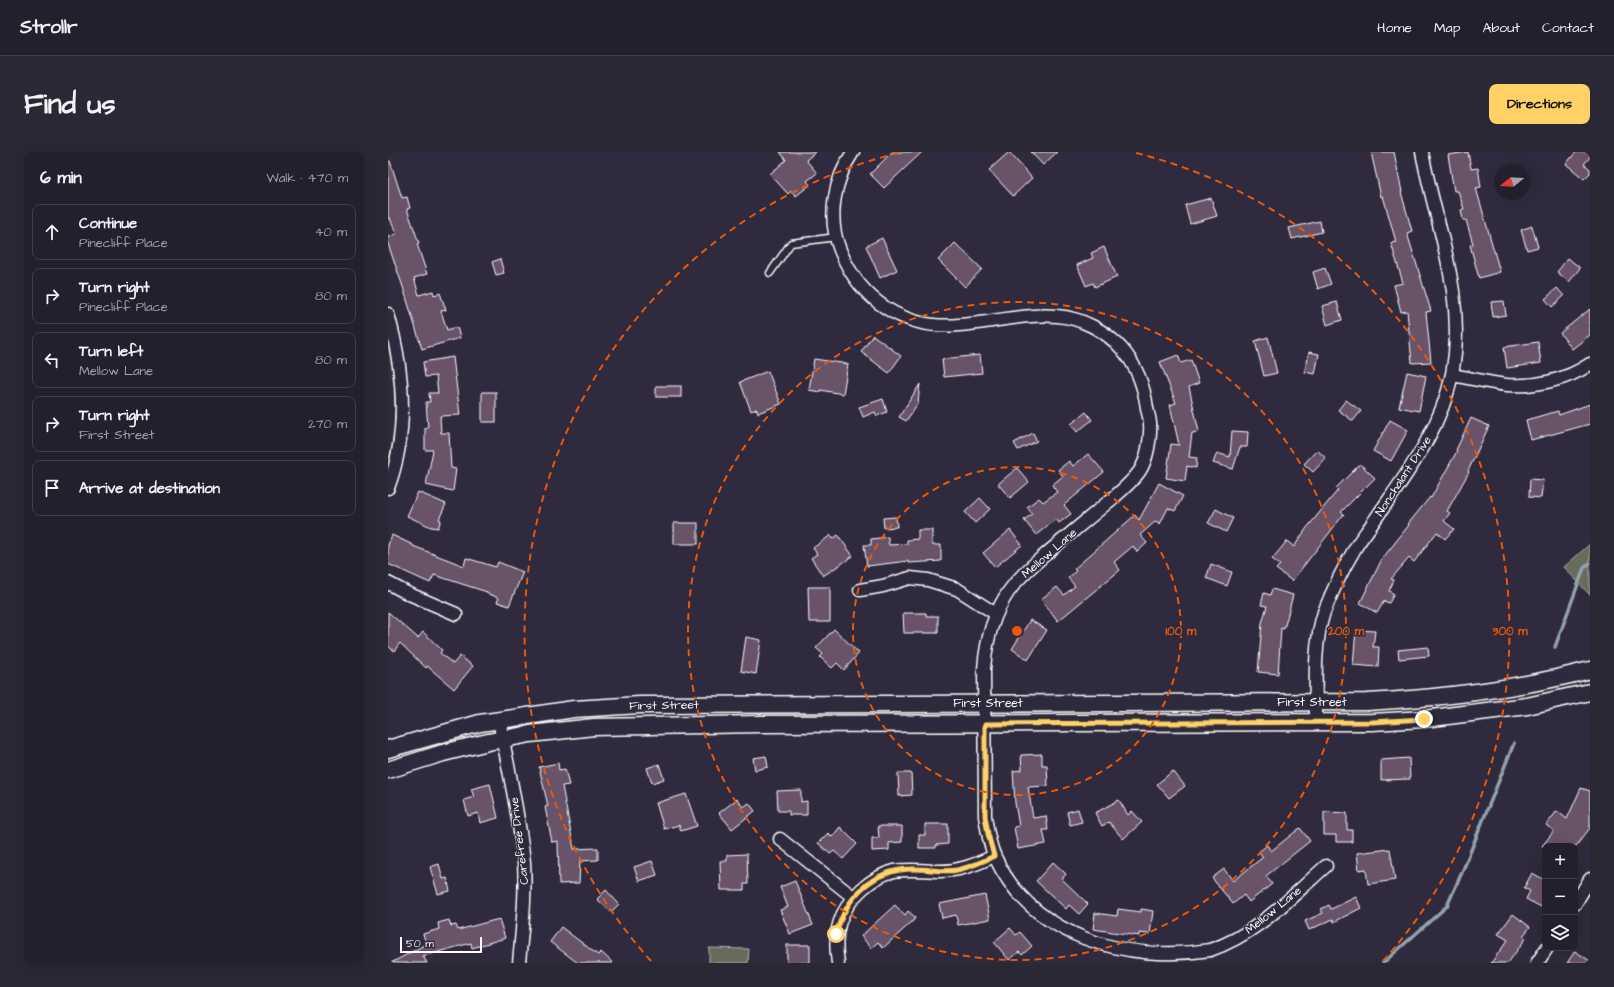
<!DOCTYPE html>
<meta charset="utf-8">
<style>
body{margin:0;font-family:"Architects Daughter",sans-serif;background:#2b2836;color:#f1f3f6}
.controls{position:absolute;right:12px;bottom:12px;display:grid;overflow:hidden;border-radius:8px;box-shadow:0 4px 16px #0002}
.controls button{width:36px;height:36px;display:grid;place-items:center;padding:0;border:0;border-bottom:1px solid #403e4a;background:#23202e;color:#f1f3f6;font:20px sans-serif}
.compass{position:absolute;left:1106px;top:12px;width:36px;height:36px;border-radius:50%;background:#23202e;box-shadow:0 4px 16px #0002;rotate:252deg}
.scale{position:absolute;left:12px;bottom:10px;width:82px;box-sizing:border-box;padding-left:4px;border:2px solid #fff;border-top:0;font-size:11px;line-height:14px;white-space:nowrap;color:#fff;-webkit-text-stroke:3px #2f2a3d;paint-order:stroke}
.stop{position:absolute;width:12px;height:12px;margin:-9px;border:3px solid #ffd166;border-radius:50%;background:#fff}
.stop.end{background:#ffd166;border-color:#fff;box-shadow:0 1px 4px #0008}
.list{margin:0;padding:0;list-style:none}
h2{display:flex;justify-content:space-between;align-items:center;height:52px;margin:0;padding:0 16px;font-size:17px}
h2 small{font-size:13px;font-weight:400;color:#a3a3aa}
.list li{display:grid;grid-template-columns:26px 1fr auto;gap:12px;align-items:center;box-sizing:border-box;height:56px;margin:0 8px 8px;padding:0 8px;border:1px solid #403e4a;border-radius:8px}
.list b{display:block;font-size:15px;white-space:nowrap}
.list p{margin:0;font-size:13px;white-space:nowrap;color:#a3a3aa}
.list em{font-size:13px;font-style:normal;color:#a3a3aa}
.icon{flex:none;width:22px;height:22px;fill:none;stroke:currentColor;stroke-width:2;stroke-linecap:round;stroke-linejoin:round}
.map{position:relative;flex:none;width:1202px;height:811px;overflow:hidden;border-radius:8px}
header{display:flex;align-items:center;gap:24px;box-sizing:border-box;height:56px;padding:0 20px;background:#23202e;border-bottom:1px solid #403e4a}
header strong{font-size:19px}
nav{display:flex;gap:22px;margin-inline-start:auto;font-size:14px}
.intro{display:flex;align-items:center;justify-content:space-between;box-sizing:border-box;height:96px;padding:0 24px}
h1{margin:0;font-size:28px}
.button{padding:10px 18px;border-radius:8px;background:#ffd166;color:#111;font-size:14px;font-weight:700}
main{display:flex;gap:24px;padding:0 24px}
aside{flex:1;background:#23202e;border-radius:8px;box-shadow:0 4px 16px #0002}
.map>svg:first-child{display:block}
.green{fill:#676a5c;stroke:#b3b4ae}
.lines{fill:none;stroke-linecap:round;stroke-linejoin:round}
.stream{stroke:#94a3ac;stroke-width:3.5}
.building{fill:#695369;stroke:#fff}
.service-casing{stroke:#fff;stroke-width:9}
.minor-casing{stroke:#fff;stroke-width:15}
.secondary-casing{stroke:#fff;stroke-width:19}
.service{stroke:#2f2a3d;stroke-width:6}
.minor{stroke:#2f2a3d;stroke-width:12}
.secondary{stroke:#2f2a3d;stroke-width:16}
.route{stroke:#ffd166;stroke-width:5}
.ring{fill:none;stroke:#e8590c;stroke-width:2;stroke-dasharray:7 5}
.labels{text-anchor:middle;stroke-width:3;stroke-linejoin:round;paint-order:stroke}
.street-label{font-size:12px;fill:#fff;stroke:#2f2a3d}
.centre{fill:#e8590c;stroke:#2f2a3d;stroke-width:2}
.ring-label{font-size:12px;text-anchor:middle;font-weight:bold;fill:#e8590c;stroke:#2f2a3d;stroke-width:3;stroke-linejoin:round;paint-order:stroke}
</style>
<header>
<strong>Strollr</strong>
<nav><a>Home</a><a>Map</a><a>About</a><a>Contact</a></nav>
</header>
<div class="intro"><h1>Find us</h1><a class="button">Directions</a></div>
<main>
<aside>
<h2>6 min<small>Walk · 470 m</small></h2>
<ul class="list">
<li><svg class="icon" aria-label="ahead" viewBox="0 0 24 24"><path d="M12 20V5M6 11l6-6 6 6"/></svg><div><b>Continue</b><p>Pinecliff Place</p></div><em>40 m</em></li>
<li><svg class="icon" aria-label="right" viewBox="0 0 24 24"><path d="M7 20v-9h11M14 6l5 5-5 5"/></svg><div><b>Turn right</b><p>Pinecliff Place</p></div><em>80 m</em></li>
<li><svg class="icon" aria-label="left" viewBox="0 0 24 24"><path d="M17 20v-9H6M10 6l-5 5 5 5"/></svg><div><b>Turn left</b><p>Mellow Lane</p></div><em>80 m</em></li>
<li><svg class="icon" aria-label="right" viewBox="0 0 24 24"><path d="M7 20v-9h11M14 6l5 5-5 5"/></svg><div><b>Turn right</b><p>First Street</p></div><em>270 m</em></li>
<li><svg class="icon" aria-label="arrive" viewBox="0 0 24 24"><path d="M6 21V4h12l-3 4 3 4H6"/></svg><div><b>Arrive at destination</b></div></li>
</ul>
</aside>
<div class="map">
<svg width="1202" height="811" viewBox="0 0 1202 811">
<rect width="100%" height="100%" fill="#2f2a3d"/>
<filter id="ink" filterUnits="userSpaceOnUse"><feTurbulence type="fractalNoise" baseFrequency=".025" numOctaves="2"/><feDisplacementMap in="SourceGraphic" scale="8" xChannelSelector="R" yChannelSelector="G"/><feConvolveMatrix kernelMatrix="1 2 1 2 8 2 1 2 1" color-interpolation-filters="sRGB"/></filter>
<g filter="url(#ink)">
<g class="green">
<path d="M1202 392V443L1176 415Z"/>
<path d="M321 796 361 797 360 811H321Z"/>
</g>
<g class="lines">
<g class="stream">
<path d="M1167 495 1196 416 1202 411"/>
<path d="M995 811 1059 754 1075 718 1126 591"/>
</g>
</g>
<g class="building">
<path d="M392 0H428L418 8 429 21 419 29 422 33 408 44 403 39 400 42 382 22 398 8Z"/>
<path d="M504 0H534L496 36 482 22Z"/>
<path d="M621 0 644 26 625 44 601 18Z"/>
<path d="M643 0H669L655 13Z"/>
<path d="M983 0H1006L1014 40H1013L1024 79 1019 81 1043 159 1038 160 1043 210 1024 211 1019 159 1013 160 1006 133 1015 131 1003 91 1008 90 995 44 993 45Z"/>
<path d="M1080 0 1083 17 1090 16 1093 35 1088 36 1112 120 1091 126 1082 93 1085 92 1078 68H1075L1073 58 1076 57 1070 39H1066L1060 3Z"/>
<path d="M1188 0H1202V5L1196 12 1202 17V21L1196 27 1178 12Z"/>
<path d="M0 9H2L14 46 19 45 22 56 19 57 31 91 29 92 39 122 26 126 31 143 45 139 46 143 52 141 58 158 53 159 59 178 69 175 72 186 34 197 15 135 0 92V85L8 82 2 66 0 67Z"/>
<path d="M823 46 829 64 802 72 797 53Z"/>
<path d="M932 69 934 80 904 87 901 76Z"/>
<path d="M1144 74 1150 95 1139 98 1133 78Z"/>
<path d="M494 86 509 118 492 126 478 94Z"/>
<path d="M567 91 594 117 577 135 550 108Z"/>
<path d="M716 95 729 125 707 135 705 131 698 134 689 113 705 106 703 101Z"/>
<path d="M1180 106 1192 116 1181 130 1169 120Z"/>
<path d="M112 107 116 121 108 123 104 110Z"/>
<path d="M937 116 943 132 930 137 925 120Z"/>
<path d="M1169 136 1176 144 1164 155 1157 147Z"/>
<path d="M1116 149 1118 163 1105 165 1103 150Z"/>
<path d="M949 150 954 168 939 173 934 154Z"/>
<path d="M1202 157V183L1184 197 1172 181Z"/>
<path d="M485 183 513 204 501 221 473 200Z"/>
<path d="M880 185 889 221 876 224 867 189Z"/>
<path d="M1150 190 1153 211 1119 216 1116 195Z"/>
<path d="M921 200 931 202 927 222 917 220Z"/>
<path d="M592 203 594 221 556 225 554 207Z"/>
<path d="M790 203 793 211 803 208 811 231 801 235 811 280 804 281 801 305 809 306 808 316 799 314 797 329 778 326 783 292 791 293 782 253 788 251 772 210Z"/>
<path d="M65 205 72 263 52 264 53 281H61L63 316 68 317 65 339 38 333 45 298H37V276H40L38 250H42L41 241H50L48 224 37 225 35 210Z"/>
<path d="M426 207 460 212 455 242 432 238V240L421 238Z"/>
<path d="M380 219 393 252 370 261 369 257 363 259 352 230Z"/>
<path d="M1019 220 1038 224 1031 259 1011 255Z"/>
<path d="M532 232 530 251 518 269 511 265Z"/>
<rect x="268" y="234" width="25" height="11"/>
<rect x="94" y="240" width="14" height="30"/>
<path d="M495 247 499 260 489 264 487 260 475 265 471 255Z"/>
<path d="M958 248 973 259 965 269 950 258Z"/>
<path d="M1202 252V272L1143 288 1138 268 1170 259 1171 263Z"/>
<path d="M698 260 704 268 689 280 683 272Z"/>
<path d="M1083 266 1101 274 1080 319 1081 320 1059 359 1062 361 1056 369 1066 377 1057 387 1049 380 1026 410 1021 406 1003 427 1006 428 1001 439 1006 442 1001 451 996 449 989 461 972 451 994 407 1021 373 1020 372 1042 345 1043 346 1069 299 1068 298Z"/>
<path d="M1002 268 1020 278 1003 309 985 299Z"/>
<path d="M844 279 860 280 859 295H852L845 317 825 311 829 301 842 305Z"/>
<path d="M645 281 649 289 630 298 626 291Z"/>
<path d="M929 298 938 306 925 320 916 312Z"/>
<path d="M700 302 716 320 676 353 683 362 671 371 668 367 648 383 636 368 644 362 639 355 651 346 655 350 669 340 664 333 675 324 670 318 681 309 685 314Z"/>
<path d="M972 312 987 326 953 360 956 362 904 429 888 417 892 413 884 407 899 389 906 395 918 377 950 338 948 336Z"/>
<path d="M629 316 641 330 622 346 610 332Z"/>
<path d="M1142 327 1155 328 1153 346 1141 345Z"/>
<path d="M771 331 795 344 787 359 780 356 772 372 768 369 752 383 759 391 749 400 745 394 726 410 732 418 670 469 653 447 669 435 676 443 687 434 680 426 688 419 686 417 747 363 751 368Z"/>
<path d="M30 340 58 352 51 367 53 368 50 376 43 375 19 364Z"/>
<path d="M592 346 602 357 587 371 577 360Z"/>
<path d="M828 357 845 366 838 380 820 371Z"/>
<path d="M508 365 509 375 496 376 495 366Z"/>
<rect x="286" y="371" width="24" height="21"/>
<path d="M530 378H544V393H553V409L520 411V409L479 414 476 393H483V387L500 385 501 393 519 392V388L530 387Z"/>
<path d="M622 378 634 393 607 415 595 401Z"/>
<path d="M4 383 25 393V394L76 414 78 406 108 415 110 410 135 420 121 454 109 450 111 446 98 441 99 440 46 423 42 431 0 412V393Z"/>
<path d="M443 383 445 387 450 383 465 404 435 424 423 406 429 402 425 396Z"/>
<path d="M823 412 844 420 839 434 818 426Z"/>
<path d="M420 435H442V470H421Z"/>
<path d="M884 437 905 443 896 477 893 476 890 522 870 520 874 471 879 454 873 453 876 441 882 443Z"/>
<path d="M0 460 30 486 35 480 54 498 52 501 65 512 72 504 85 514 66 537 39 514 38 516 12 491 6 499 0 494Z"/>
<path d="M515 461H538V464H550V481H516Z"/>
<path d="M642 468 659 478 640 508 624 497Z"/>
<path d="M446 477 471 501 456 518 449 511 444 516 432 505 435 502 428 496Z"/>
<path d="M968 478 987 479 985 495H991L990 515 965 513Z"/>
<path d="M358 485 373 488 368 522 353 519Z"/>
<path d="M1040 495 1041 504 1011 507 1010 498Z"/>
<path d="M654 602V613H659L660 634 640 635 645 666 658 664 660 678H655L658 692 630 697 626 675 631 674 627 651 625 619 634 618 633 603Z"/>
<path d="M378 604 380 615 367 618 365 606Z"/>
<path d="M1021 606 1022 627 993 628V608Z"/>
<path d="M170 611 171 618 177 617 181 633 174 634 186 697 210 696V708L192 709 191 731 171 732 170 689 164 690 157 655 160 654 151 615Z"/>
<path d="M271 612 276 627 264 631 259 616Z"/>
<path d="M785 619 797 634 781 646 769 632Z"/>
<path d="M510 621H523L524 643 511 644Z"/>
<path d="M102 632 110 666 92 671 90 661 80 664 76 648 86 645 83 637Z"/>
<path d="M1193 636 1202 639V676L1188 694H1154L1166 679 1158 673 1169 659 1179 667Z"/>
<path d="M413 638V650L419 649V663H401V659H390L389 639Z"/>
<path d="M298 642 309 674 293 679 291 673 276 677 268 651Z"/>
<path d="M349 647 355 655 361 651 367 659 344 677 331 661Z"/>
<path d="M731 648 740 663 744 659 754 670 735 687 721 670 714 674 707 661Z"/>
<path d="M690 657 694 670 682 673 679 660Z"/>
<path d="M936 660 959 661V678H964V690H948V683H936Z"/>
<path d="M537 672H560V692L548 693V696H531V683H537Z"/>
<path d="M490 674H514V690L501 691V698L484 699V686H491Z"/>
<path d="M452 675 469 692 455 707 446 699 442 702 430 691 440 681 444 685Z"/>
<path d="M912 676 922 689 878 724 884 732 861 750 856 743 845 752 824 726 836 717 845 729 875 705 871 700 879 693 883 699Z"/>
<path d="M1002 697 1007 728 980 732 978 717 971 718 969 701Z"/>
<path d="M359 702 360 732H356V738H333L332 709H339V703Z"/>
<path d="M264 709 269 723 251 729 246 715Z"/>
<path d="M665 710 678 722 674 727 700 752 691 762 681 753 678 757 648 729Z"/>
<path d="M51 712 55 727 59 726 62 739 50 742 42 715Z"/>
<path d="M1144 721 1157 728V757L1138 747 1142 739 1136 736Z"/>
<path d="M407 729 425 773 402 782 392 758 400 755 392 735Z"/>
<path d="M218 738 231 752 223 760 209 747Z"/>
<path d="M597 743 602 767 570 773 568 763 554 766 551 752Z"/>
<path d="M968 745 973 756 946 770 945 767 921 778 917 769 935 761 933 757 941 753 943 757Z"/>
<path d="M507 753 517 763 520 759 527 765 526 768 495 796 490 790 483 796 473 784Z"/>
<path d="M730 757 753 760V757L765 759 762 782 751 781V784L705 777 707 761 729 764Z"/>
<path d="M1125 762 1142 775 1135 784 1138 786 1120 811H1103L1120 788 1110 782Z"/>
<path d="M111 767 117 786 84 796 83 791 35 804 39 811H3L38 792 35 782 51 777 50 771 61 768 63 774 68 773 70 778Z"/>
<path d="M173 775 210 803 213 800 225 811H190L162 790Z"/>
<path d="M622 776 628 783 632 780 644 794 634 803 631 800 621 808 606 790Z"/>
<rect x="399" y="793" width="23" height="18"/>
<path d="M1187 799 1202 809V811H1179Z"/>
</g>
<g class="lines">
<defs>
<path id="service" d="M382 121 403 91 448 85"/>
<g id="minor">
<path d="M465 0C446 28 439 66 452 98 472 149 517 178 571 173 601 171 640 161 669 164 694 166 718 179 734 197 749 214 756 234 759 256 760 262 762 267 762 272 763 286 759 309 751 320 742 332 730 342 719 351 701 366 683 381 665 396 649 410 633 422 621 439 605 462 598 489 596 517L597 664C599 677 601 692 607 705 644 785 738 811 822 798 868 783 903 745 938 714"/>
<path d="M0 162C16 219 21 280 0 336"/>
<path d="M1064 223C1082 226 1101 231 1119 233 1147 235 1179 228 1202 212"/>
<path d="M0 431 19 441 68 462"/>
<path d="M472 438 495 434 522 426 540 428 569 437 608 462"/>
<path d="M111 568C120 615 131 662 136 710 138 744 134 777 131 811"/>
<path d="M928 570C928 536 925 493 936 460 944 440 954 418 965 400 970 390 978 381 984 372 1016 325 1053 279 1064 222 1079 145 1048 75 1034 0"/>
<path d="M392 687 465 745"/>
<path d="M1187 752 1202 727"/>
<path d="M450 811C445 781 451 758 474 737 483 729 494 722 506 719 520 717 533 718 548 719 569 720 587 713 606 704"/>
<path d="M1149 811 1159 796"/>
</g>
<g id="secondary">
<path d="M0 597 92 571 186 557 252 553 979 550C1055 546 1129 537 1202 518"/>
<path d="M0 618 55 601 100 590 142 582 206 575 373 572 984 570 1036 567 1139 554 1202 540"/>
</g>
</defs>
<use href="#service" class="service-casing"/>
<use href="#minor" class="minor-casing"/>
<use href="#secondary" class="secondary-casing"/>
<use href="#service" class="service"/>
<use href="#minor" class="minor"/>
<use href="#secondary" class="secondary"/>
</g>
</g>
<g class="lines" filter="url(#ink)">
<path class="route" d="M448 782C458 745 484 718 523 717 539 716 554 721 569 718 583 715 594 710 606 704L600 682 597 664V572L984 570 1036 567"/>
</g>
<g class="ring">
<circle cx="629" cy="479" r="164"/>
<circle cx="629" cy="479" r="329"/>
<path d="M263 809A493 493 0 0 1 510 1M748 1A493 493 0 0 1 995 809"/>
</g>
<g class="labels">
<g class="street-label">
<text transform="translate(1015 324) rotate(-57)" y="4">Nonchalant Drive</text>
<text transform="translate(661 401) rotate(-41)" y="4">Mellow Lane</text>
<text x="924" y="554">First Street</text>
<text x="600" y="555">First Street</text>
<text transform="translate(276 553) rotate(-1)" y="4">First Street</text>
<text transform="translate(131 689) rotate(-97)" y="4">Carefree Drive</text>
<text transform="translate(885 758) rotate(-39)" y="4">Mellow Lane</text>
</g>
</g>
<circle cx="629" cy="479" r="6" class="centre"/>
<g class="ring-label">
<text x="793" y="483">100 m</text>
<text x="958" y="483">200 m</text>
<text x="1122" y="483">300 m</text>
</g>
</svg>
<div class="controls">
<button>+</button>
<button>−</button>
<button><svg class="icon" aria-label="layers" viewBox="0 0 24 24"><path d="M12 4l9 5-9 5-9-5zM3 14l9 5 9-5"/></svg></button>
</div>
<svg class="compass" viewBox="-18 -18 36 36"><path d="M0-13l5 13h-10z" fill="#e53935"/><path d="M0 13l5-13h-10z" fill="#a3a3aa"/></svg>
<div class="scale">50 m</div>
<div class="stop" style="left:448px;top:782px"></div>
<div class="stop end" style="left:1036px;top:567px"></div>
</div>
</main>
